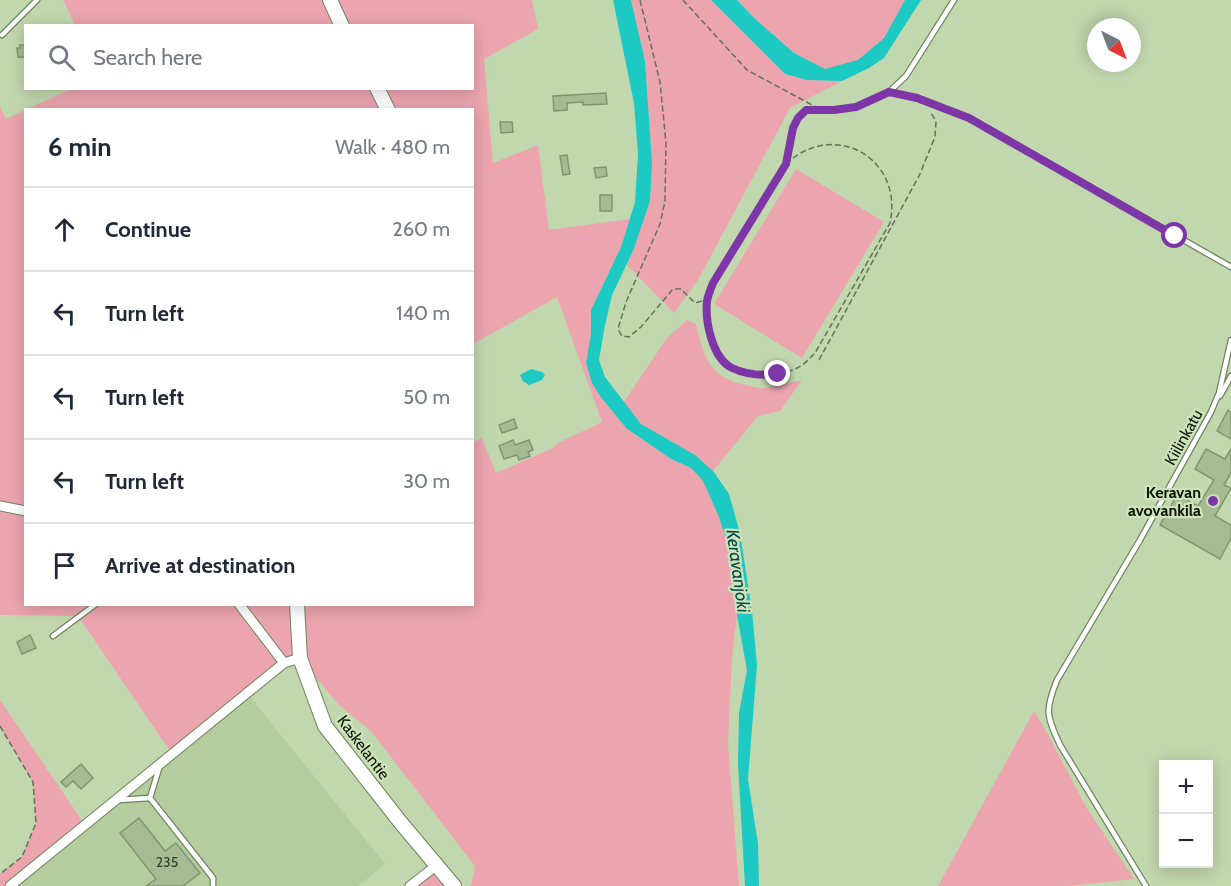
<!DOCTYPE html>
<meta charset="utf-8">
<style>
body{margin:0;font-family:Cabin,sans-serif;background:#f6f6f7;color:#1f2937}
.controls{position:absolute;right:18px;bottom:18px;display:grid;overflow:hidden;border-radius:0px;box-shadow:0 3px 15px #0003}
.controls button{width:54px;height:54px;display:grid;place-items:center;padding:0;border:0;border-bottom:2px solid #e0e1e3;background:#fff;color:#1f2937;font:30px sans-serif}
.compass{position:absolute;left:1087px;top:18px;width:54px;height:54px;border-radius:50%;background:#fff;box-shadow:0 3px 15px #0003;rotate:138deg}
.stop{position:absolute;width:18px;height:18px;margin:-14px;border:4px solid #7e35a7;border-radius:50%;background:#fff}
.stop.end{background:#7e35a7;border-color:#fff;box-shadow:0 2px 6px #0008}
.list{margin:0;padding:0;list-style:none}
h2{display:flex;justify-content:space-between;align-items:center;height:78px;margin:0;padding:0 24px;font-size:26px}
h2 small{font-size:20px;font-weight:400;color:#747a83}
.list li{display:grid;grid-template-columns:39px 1fr auto;gap:18px;align-items:center;box-sizing:border-box;height:84px;padding:0 24px;border-top:2px solid #e0e1e3}
.list b{display:block;font-size:22px;white-space:nowrap}
.list em{font-size:20px;font-style:normal;color:#747a83}
.icon{flex:none;width:33px;height:33px;fill:none;stroke:currentColor;stroke-width:2;stroke-linecap:round;stroke-linejoin:round}
.map{position:relative;flex:none;width:1231px;height:886px;overflow:hidden}
.search{position:absolute;background:#fff;box-shadow:0 3px 15px #0003;left:24px;top:24px;width:450px;height:66px;display:flex;align-items:center;gap:15px;box-sizing:border-box;padding:0 21px;border-radius:0px;color:#747a83;font-size:22px}
.panel{position:absolute;background:#fff;box-shadow:0 3px 15px #0003;left:24px;top:108px;width:450px;height:498px;border-radius:0px}
.map>svg:first-child{display:block}
.built{fill:#b3cd9e}
.green{fill:#eca5ae}
.water{fill:#1cc9c3}
.building{fill:#a6bb94;stroke:#819670;stroke-width:1.5}
.lines{fill:none;stroke-linecap:round;stroke-linejoin:round}
.lane-casing{stroke:#6f835d;stroke-width:7}
.street-casing{stroke:#6f835d;stroke-width:11}
.secondary-casing{stroke:#6f835d;stroke-width:16}
.path{stroke:#637156;stroke-width:1.5;stroke-dasharray:6 3;stroke-linecap:butt}
.lane{stroke:#fff;stroke-width:4.5}
.street{stroke:#fff;stroke-width:9}
.secondary{stroke:#fff;stroke-width:14}
.route{stroke:#7e35a7;stroke-width:8}
.poi-dot{fill:#7e35a7;stroke:#cde4bb;stroke-width:2}
.labels{text-anchor:middle;stroke-width:4.5;stroke-linejoin:round;paint-order:stroke}
.number-label{font-size:14px;fill:#333e2a}
.street-label{font-size:16px;fill:#0d1406;stroke:#cde4bb}
.poi-label{font-size:16px;font-weight:bold;fill:#0d1406;stroke:#cde4bb;text-anchor:end}
.water-label{font-size:18px;font-style:italic;fill:#004744;stroke:#cde4bb}
</style>
<div class="map">
<svg width="1231" height="886" viewBox="0 0 1231 886">
<rect width="100%" height="100%" fill="#c1d7ae"/>
<path class="built" d="M251 698 385 864 358 886H15Z"/>
<g class="green">
<path d="M63 0H532L538 29 484 59 493 163 538 145 549 230 630 219 621 247 591 310V334L586 363 592 383 600 396 626 428 671 459 691 468 703 481 719 517 730 552 737 615 732 657 728 744 739 886H471L475 866 371 731 339 705 295 653 172 754 78 616 0 615V107L6 119 25 110 26 604H472L473 442 482 438 496 473 551 449 558 443 602 422 557 297 473 344 472 110 27 109 73 88H472V26L75 25Z"/>
<path d="M631 0H711L785 74 807 80 842 81 790 108 698 280 674 313 627 265 650 201 652 163 645 61Z"/>
<path d="M737 0H905L884 38 858 61 825 69 794 53 753 17Z"/>
<path d="M796 169 884 222 802 358 714 304Z"/>
<path d="M687 320 696 324C704 357 709 378 746 385 752 386 759 389 764 388 777 387 790 382 802 380L780 411 758 416 713 471 695 455 641 424 623 403 667 338Z"/>
<path d="M0 700 85 825 10 886H0V874L22 857 36 823 33 782 0 726Z"/>
<path d="M1034 711 1045 729 1086 807 1134 879 1069 886H938Z"/>
<path d="M430 870 444 886H410Z"/>
</g>
<g class="water">
<path d="M613 0H631L645 61 652 163 650 201 633 251 612 295 605 325 599 360 605 377 641 424 695 455 713 471 729 494 740 533 752 611 757 665 748 779 758 844 759 886H745L738 763 739 713 747 670 737 615 730 552 719 517 703 481 691 468 671 459 626 428 600 396 592 383 586 363 591 334V310L621 247 635 202 638 154 634 103Z"/>
<path d="M711 0H737L753 17 794 53 825 69 858 60 884 38 905 0H921L884 58 869 68 842 81 807 80 785 74Z"/>
<path d="M531 369 542 372 545 375 542 380 529 385 523 381 520 375Z"/>
</g>
<g class="building">
<path d="M20 45H26V57H18L17 48H20Z"/>
<path d="M606 93 607 104 583 105V102L567 103V110L554 111 553 96Z"/>
<path d="M500 122H512L513 132 501 133Z"/>
<path d="M567 155 570 174 563 175 560 156Z"/>
<path d="M606 167 607 176 596 178 594 168Z"/>
<rect x="600" y="195" width="12" height="16"/>
<path d="M1228 410 1231 412V439L1217 431Z"/>
<path d="M514 419 517 428 502 433 499 425Z"/>
<path d="M513 440 515 445 529 440 533 450 528 452 530 456 519 460 517 455 504 459 499 446Z"/>
<path d="M1206 449 1225 459 1231 449V473L1224 485 1231 488 1215 516 1231 525V538L1220 559 1160 525 1177 495 1198 506 1214 480 1195 469Z"/>
<path d="M30 635 36 648 22 654 17 642Z"/>
<path d="M81 764 93 778 81 789 73 781 66 787 61 782Z"/>
<path d="M139 818 165 851 176 843 200 873 183 886H146L156 879 120 833Z"/>
</g>
<g class="lines">
<defs>
<g id="lane">
<path d="M2 35 37 0"/>
<path d="M889 92 906 76 954 0"/>
<path d="M917 98 969 118 1231 267"/>
<path d="M1220 396 1231 376"/>
<path d="M53 636 96 604"/>
<path d="M160 765 150 798 213 878V886"/>
<path d="M118 800 150 798"/>
<path d="M1146 886 1060 745C1046 715 1045 710 1057 680L1140 540 1211 412 1219 393 1231 340"/>
</g>
<g id="street">
<path d="M0 506 26 511"/>
<path d="M239 604 284 663"/>
<path d="M10 886 284 663 300 658"/>
<path d="M410 886 437 865"/>
</g>
<g id="secondary">
<path d="M330 0 342 26"/>
<path d="M377 88 388 110"/>
<path d="M297 604 300 658 325 726 401 823 454 886"/>
</g>
</defs>
<use href="#lane" class="lane-casing"/>
<use href="#street" class="street-casing"/>
<use href="#secondary" class="secondary-casing"/>
<g class="path">
<path d="M640 0 660 82 666 143 665 201 660 224 626 302 618 329 622 336 629 337 641 327 673 289H681L695 303 706 300"/>
<path d="M683 0 747 70 816 107"/>
<path d="M899 94 909 96"/>
<path d="M786 164C834 119 904 158 890 223L815 353C810 358 804 365 797 368 778 377 750 380 731 367 712 355 704 321 707 300 708 295 711 288 713 283L786 164 793 128 798 118 806 110H834L856 107 883 95"/>
<path d="M819 360 919 176 935 137 936 121 931 113"/>
<path d="M0 726 33 782 36 823 22 857 0 874"/>
</g>
<use href="#lane" class="lane"/>
<use href="#street" class="street"/>
<use href="#secondary" class="secondary"/>
</g>
<g class="lines">
<path class="route" d="M778 374C762 376 747 375 732 368 712 358 705 321 707 301 708 295 711 288 713 283L786 164 793 128 798 118 806 110H834L856 107 889 92 917 98 969 118 1175 236"/>
</g>
<circle class="poi-dot" cx="1213" cy="501" r="6"/>
<g class="labels">
<g class="number-label">
<text x="167" y="867">235</text>
</g>
<g class="street-label">
<text transform="translate(1183 437) rotate(-61)" y="6">Kiilinkatu</text>
<text transform="translate(364 747) rotate(53)" y="6">Kaskelantie</text>
</g>
<g class="poi-label">
<text x="1201" y="498">Keravan<tspan x="1201" dy="18">avovankila</tspan></text>
</g>
<g class="water-label">
<text transform="translate(738 571) rotate(82)" y="6">Keravanjoki</text>
</g>
</g>
</svg>
<div class="controls">
<button>+</button>
<button>−</button>
</div>
<svg class="compass" viewBox="-18 -18 36 36"><path d="M0-13l5 13h-10z" fill="#e53935"/><path d="M0 13l5-13h-10z" fill="#747a83"/></svg>
<div class="stop" style="left:1175px;top:236px"></div>
<div class="stop end" style="left:778px;top:374px"></div>
<div class="search"><svg class="icon" aria-label="search" viewBox="0 0 24 24"><circle cx="10" cy="10" r="6"/><path d="M15 15l6 6"/></svg>Search here</div>
<section class="panel">
<h2>6 min<small>Walk · 480 m</small></h2>
<ul class="list">
<li><svg class="icon" aria-label="ahead" viewBox="0 0 24 24"><path d="M12 20V5M6 11l6-6 6 6"/></svg><div><b>Continue</b></div><em>260 m</em></li>
<li><svg class="icon" aria-label="left" viewBox="0 0 24 24"><path d="M17 20v-9H6M10 6l-5 5 5 5"/></svg><div><b>Turn left</b></div><em>140 m</em></li>
<li><svg class="icon" aria-label="left" viewBox="0 0 24 24"><path d="M17 20v-9H6M10 6l-5 5 5 5"/></svg><div><b>Turn left</b></div><em>50 m</em></li>
<li><svg class="icon" aria-label="left" viewBox="0 0 24 24"><path d="M17 20v-9H6M10 6l-5 5 5 5"/></svg><div><b>Turn left</b></div><em>30 m</em></li>
<li><svg class="icon" aria-label="arrive" viewBox="0 0 24 24"><path d="M6 21V4h12l-3 4 3 4H6"/></svg><div><b>Arrive at destination</b></div></li>
</ul>
</section>
</div>
